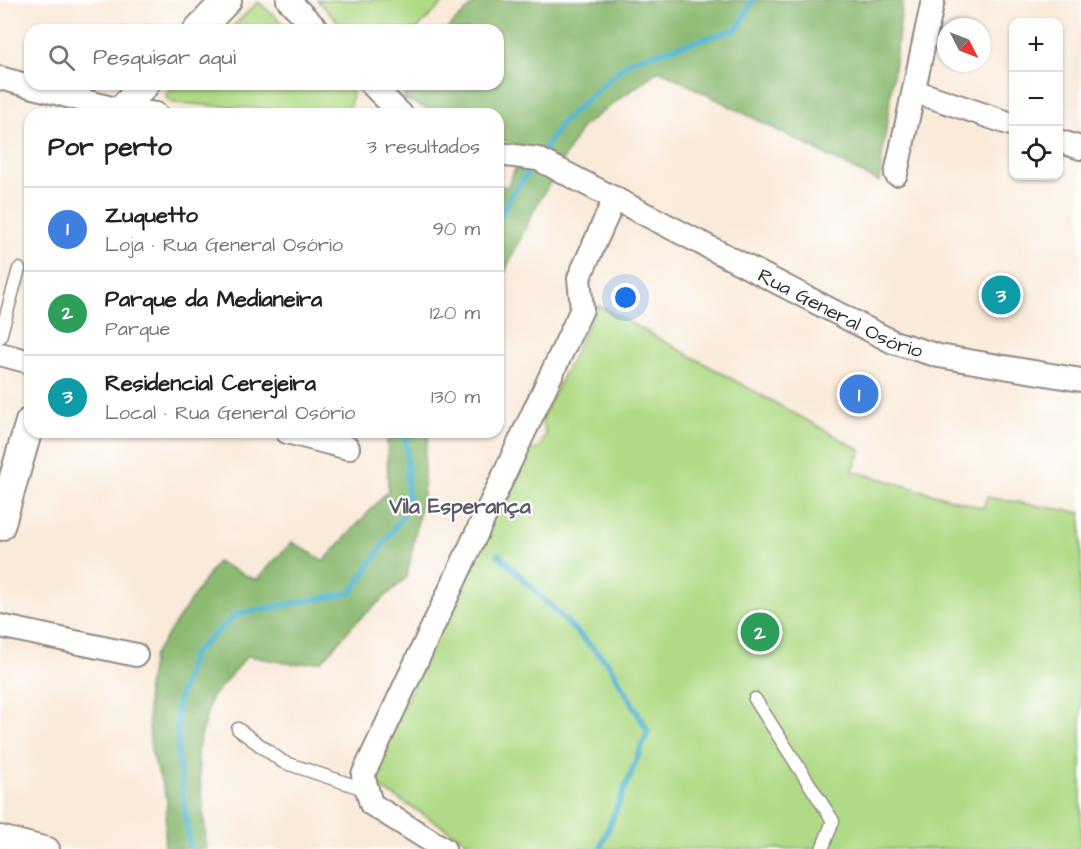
<!DOCTYPE html>
<html lang="pt">
<meta charset="utf-8">
<style>
body{margin:0;font-family:"Architects Daughter",sans-serif;background:#f6f6f6;color:#222}
.controls{position:absolute;right:18px;top:18px;display:grid;overflow:hidden;border-radius:12px;box-shadow:0 2px 4px #0004}
.controls button{width:54px;height:54px;display:grid;place-items:center;padding:0;border:0;border-bottom:2px solid #e0e0e0;background:#fff;color:#222;font:30px sans-serif}
.compass{position:absolute;left:937px;top:18px;width:54px;height:54px;border-radius:50%;background:#fff;box-shadow:0 2px 4px #0004;rotate:132deg}
.you{position:absolute;left:626px;top:298px;width:21px;height:21px;margin:-15px;border:4px solid #fff;border-radius:50%;background:#1a73e8;box-shadow:0 0 0 9px #1a73e833}
.badge{display:grid;place-items:center;width:39px;height:39px;border-radius:50%;background:#1f6fb2;color:#fff;font-size:20px;font-weight:700}
.pin{position:absolute;translate:-50% -50%;border:3px solid #fff;box-shadow:0 2px 6px #0006}
.list{margin:0;padding:0;list-style:none}
h2{display:flex;justify-content:space-between;align-items:center;height:78px;margin:0;padding:0 24px;font-size:26px}
h2 small{font-size:20px;font-weight:400;color:#767676}
.list li{display:grid;grid-template-columns:39px 1fr auto;gap:18px;align-items:center;box-sizing:border-box;height:84px;padding:0 24px;border-top:2px solid #e0e0e0}
.list b{display:block;font-size:22px;white-space:nowrap}
.list p{margin:0;font-size:20px;white-space:nowrap;color:#767676}
.list em{font-size:20px;font-style:normal;color:#767676}
.icon{flex:none;width:33px;height:33px;fill:none;stroke:currentColor;stroke-width:2;stroke-linecap:round;stroke-linejoin:round}
.map{position:relative;flex:none;width:1081px;height:849px;overflow:hidden}
.search{position:absolute;background:#fff;box-shadow:0 2px 4px #0004;left:24px;top:24px;width:480px;height:66px;display:flex;align-items:center;gap:15px;box-sizing:border-box;padding:0 21px;border-radius:18px;color:#767676;font-size:22px}
.panel{position:absolute;background:#fff;box-shadow:0 2px 4px #0004;left:24px;top:108px;width:480px;height:330px;border-radius:18px}
.map>svg:first-child{display:block}
.green{fill:#b0da85;stroke:#6e8258;stroke-width:1.5}
.forest{fill:#8cba72;stroke:#5c724e;stroke-width:1.5}
.lines{fill:none;stroke-linecap:round;stroke-linejoin:round}
.stream{stroke:#4fb4ce;stroke-width:6}
.service-casing{stroke:#928a82;stroke-width:15}
.minor-casing{stroke:#928a82;stroke-width:26}
.tertiary-casing{stroke:#928a82;stroke-width:32}
.service{stroke:#fff;stroke-width:12}
.minor{stroke:#fff;stroke-width:22}
.tertiary{stroke:#fff;stroke-width:28}
.labels{text-anchor:middle;stroke-width:4.5;stroke-linejoin:round;paint-order:stroke}
.street-label{font-size:20px;fill:#2b2b2b;stroke:#fff}
.neighbourhood-label{font-size:21px;font-weight:bold;fill:#5b5767;stroke:#fff}
</style>
<div class="map">
<svg width="1081" height="849" viewBox="0 0 1081 849">
<rect width="100%" height="100%" fill="#fff"/>
<filter id="ink" filterUnits="userSpaceOnUse"><feTurbulence type="fractalNoise" baseFrequency=".0167" numOctaves="2"/><feDisplacementMap in="SourceGraphic" scale="12" xChannelSelector="R" yChannelSelector="G"/><feConvolveMatrix kernelMatrix="1 2 1 2 8 2 1 2 1" color-interpolation-filters="sRGB"/></filter>
<filter id="wash" filterUnits="userSpaceOnUse"><feTurbulence type="fractalNoise" baseFrequency=".008" numOctaves="4" result="noise"/><feDisplacementMap in="SourceGraphic" scale="24" xChannelSelector="R" yChannelSelector="G"/><feGaussianBlur stdDeviation="1.35" result="paint"/><feColorMatrix in="noise" values="0 0 0 0 0 0 0 0 0 0 0 0 0 0 0 0 0 1.4 0 .05"/><feComposite in="paint" operator="in"/></filter>
<g filter="url(#wash)">
<rect width="100%" height="100%" fill="#f9ead9"/>
<g class="green">
<path d="M317 0H446L416 30H346Z"/>
<path d="M258 2 291 30H229Z"/>
<path d="M175 84H346C354 92 352 100 349 110L341 114 174 103 168 101 166 95Z"/>
<path d="M598 305 861 450 853 471 983 508 987 497 1081 513V849H479L368 780 524 453 540 448 546 433 541 420Z"/>
</g>
<g class="forest">
<path d="M478 0H903L879 182 659 70 582 127 533 212 498 286V185L507 187 524 149 498 138V114H440L403 99 408 84H498V30H446Z"/>
<path d="M387 432H430L425 452 423 494 407 577 354 624 322 661 295 664 247 656 211 698 197 751 207 849H164L167 799 151 751 147 694 153 656 217 562 256 580 292 542 324 561 388 491Z"/>
</g>
<g class="lines">
<g class="stream">
<path d="M541 155 561 123 630 61 737 29 753 0"/>
<path d="M498 220 513 193 535 163"/>
<path d="M498 554 609 664 648 731 600 849"/>
<path d="M190 849 178 756 177 705 193 654 237 614 351 593 404 514 408 497 406 432"/>
</g>
</g>
</g>
<g filter="url(#ink)">
<g class="lines">
<defs>
<g id="service">
<path d="M0 337 19 269"/>
<path d="M755 699 833 821 822 849"/>
<path d="M238 729 283 762 367 790"/>
</g>
<g id="minor">
<path d="M288 0 318 30"/>
<path d="M0 78 119 110 156 114"/>
<path d="M371 84 401 114"/>
<path d="M914 91 1014 125"/>
<path d="M1058 141 1081 148"/>
<path id="s1" d="M498 154 538 159 893 342 939 356 1081 380"/>
<path d="M896 174 933 0"/>
<path d="M0 354 30 362"/>
<path d="M287 432 348 448"/>
<path d="M0 626 136 655"/>
<path d="M0 837 48 849"/>
<path d="M444 849 371 804 363 775 582 309 579 278 615 198"/>
</g>
<g id="tertiary">
<path d="M198 30 227 0"/>
<path d="M118 114 145 84"/>
<path d="M0 526 30 422"/>
</g>
</defs>
<use href="#service" class="service-casing"/>
<use href="#minor" class="minor-casing"/>
<use href="#tertiary" class="tertiary-casing"/>
<use href="#service" class="service"/>
<use href="#minor" class="minor"/>
<use href="#tertiary" class="tertiary"/>
</g>
</g>
<g class="labels">
<g class="street-label">
<text dy="7" stroke="none"><textPath href="#s1" startOffset="380">Rua General Osório</textPath></text>
</g>
<g class="neighbourhood-label">
<text x="460" y="513">Vila Esperança</text>
</g>
</g>
</svg>
<div class="controls">
<button>+</button>
<button>−</button>
<button><svg class="icon" aria-label="locate" viewBox="0 0 24 24"><circle cx="12" cy="12" r="6"/><path d="M12 2v4M12 18v4M2 12h4M18 12h4"/></svg></button>
</div>
<svg class="compass" viewBox="-18 -18 36 36"><path d="M0-13l5 13h-10z" fill="#e53935"/><path d="M0 13l5-13h-10z" fill="#767676"/></svg>
<div class="you"></div>
<div class="pin badge" style="left:859px;top:394px;background:#3f7fe0">1</div>
<div class="pin badge" style="left:760px;top:632px;background:#2e9e5b">2</div>
<div class="pin badge" style="left:1001px;top:295px;background:#0f9aa8">3</div>
<div class="search"><svg class="icon" aria-label="search" viewBox="0 0 24 24"><circle cx="10" cy="10" r="6"/><path d="M15 15l6 6"/></svg>Pesquisar aqui</div>
<section class="panel">
<h2>Por perto<small>3 resultados</small></h2>
<ul class="list">
<li><span class="badge" style="background:#3f7fe0">1</span><div><b>Zuquetto</b><p>Loja · Rua General Osório</p></div><em>90 m</em></li>
<li><span class="badge" style="background:#2e9e5b">2</span><div><b>Parque da Medianeira</b><p>Parque</p></div><em>120 m</em></li>
<li><span class="badge" style="background:#0f9aa8">3</span><div><b>Residencial Cerejeira</b><p>Local · Rua General Osório</p></div><em>130 m</em></li>
</ul>
</section>
</div>
